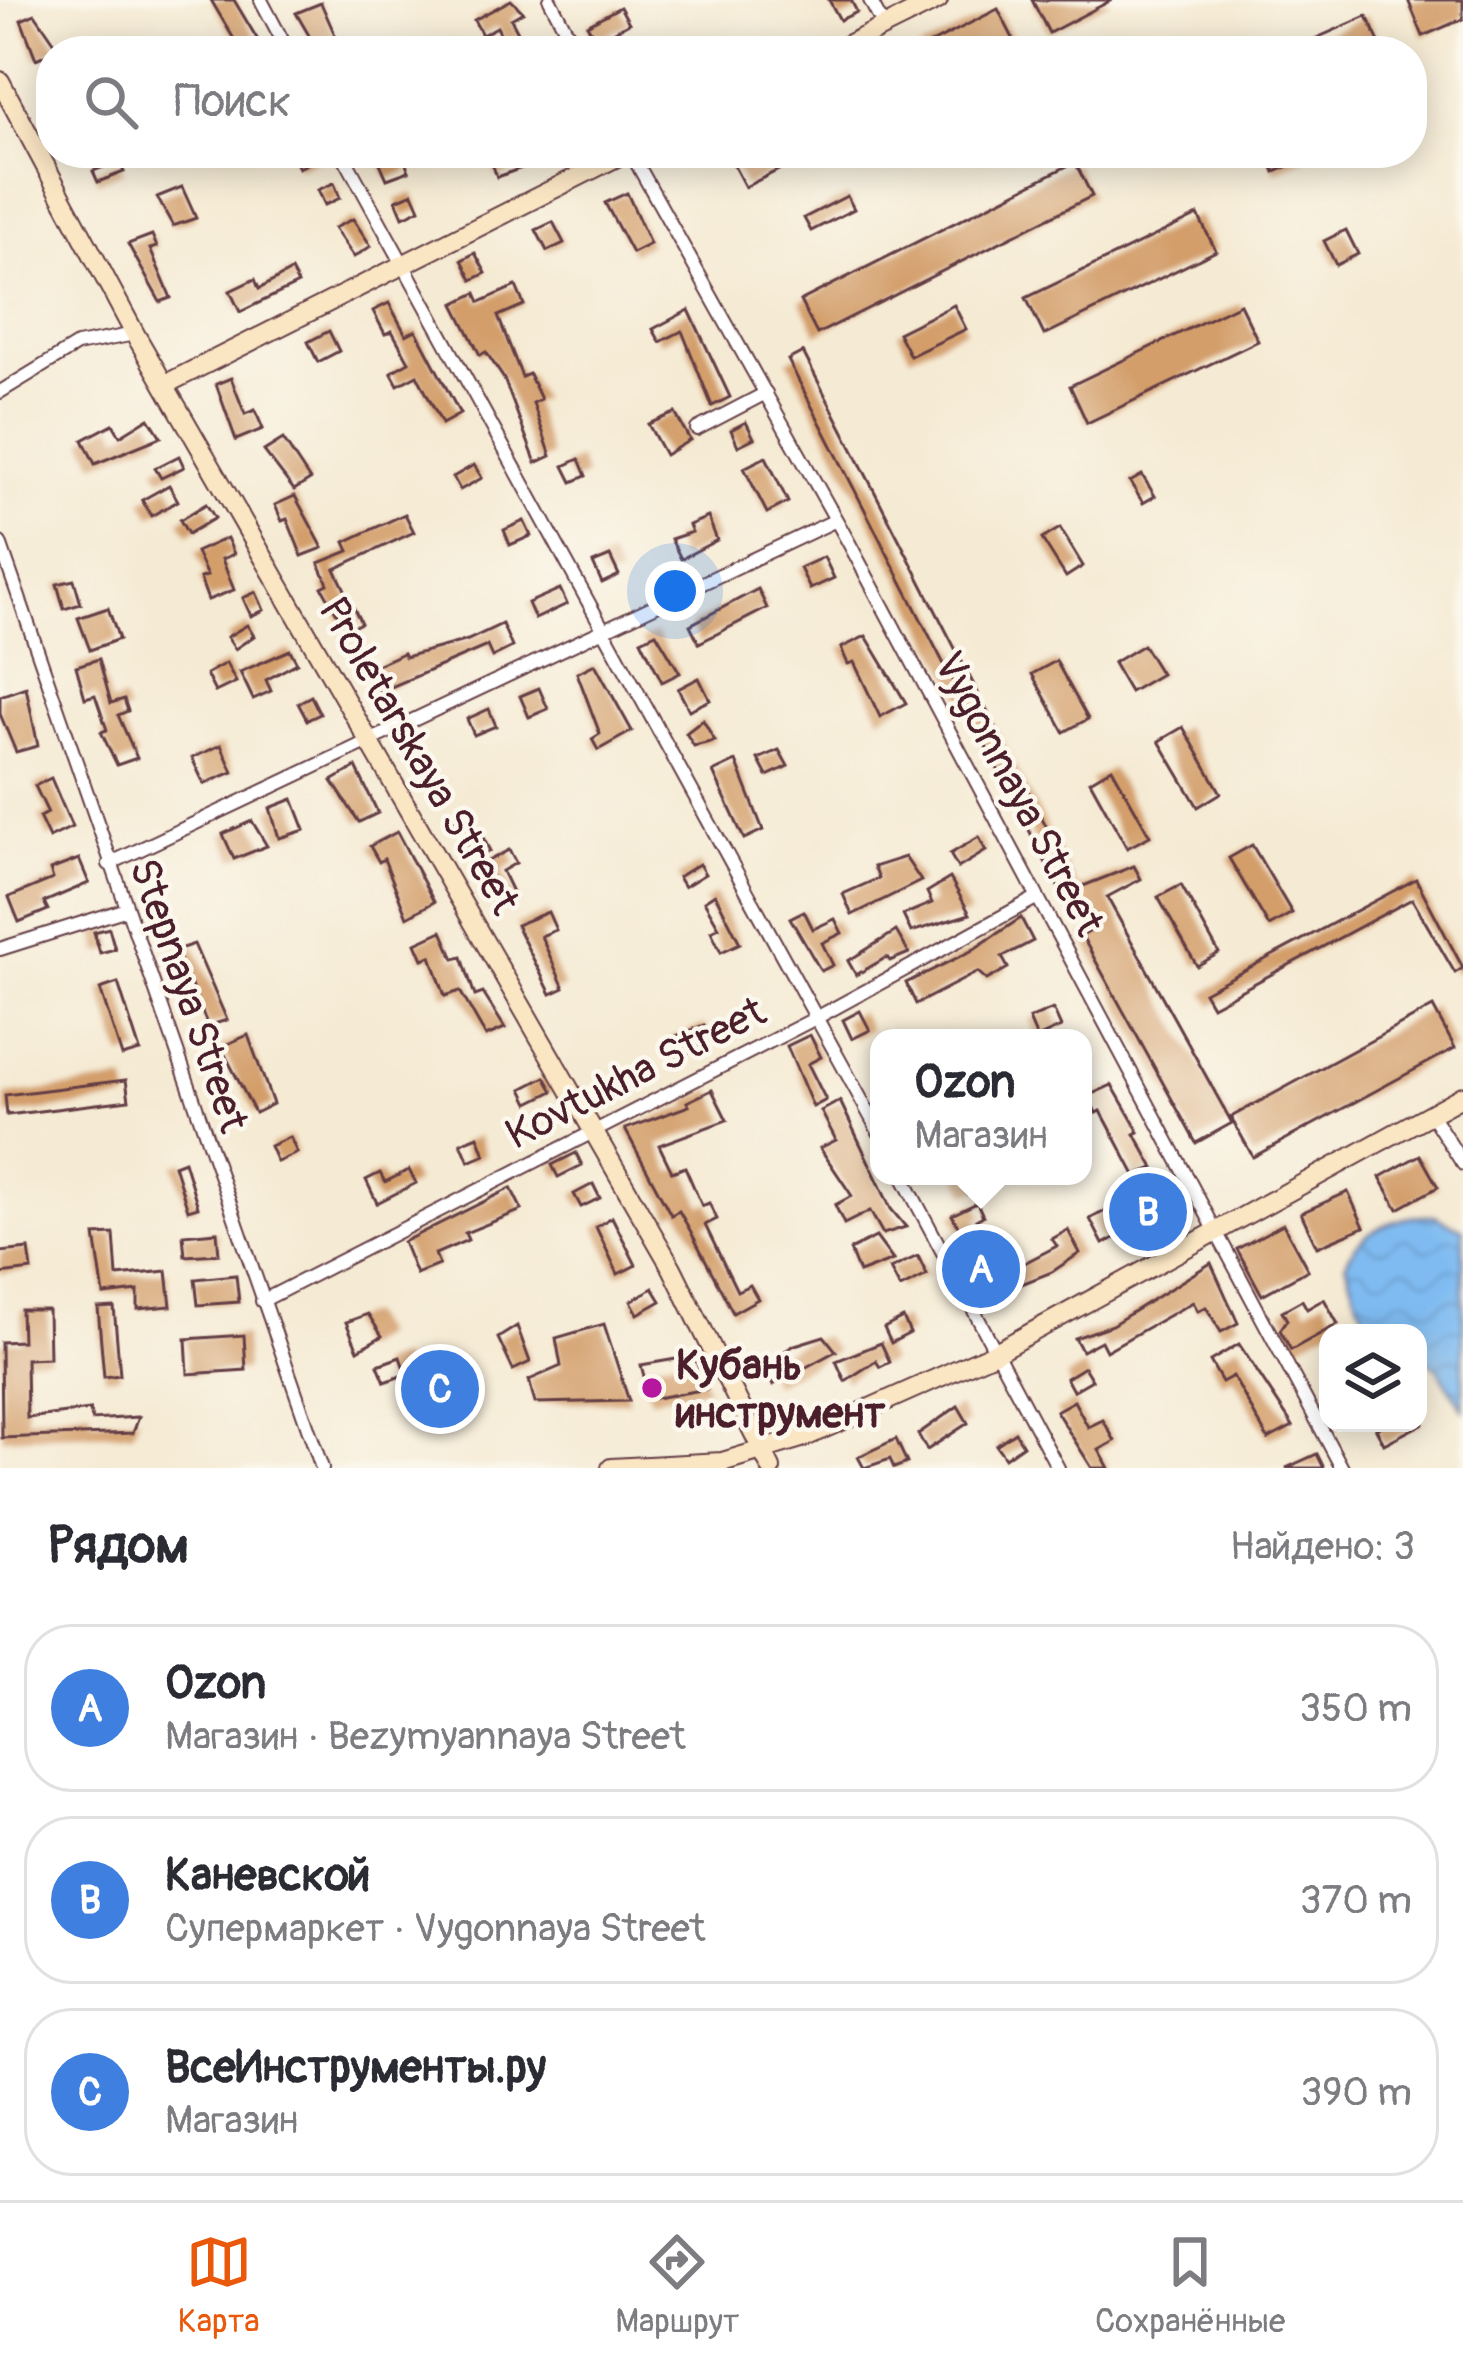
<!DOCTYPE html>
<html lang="ru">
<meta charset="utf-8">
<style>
body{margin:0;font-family:Pangolin,sans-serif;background:#f2f2f3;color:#2b2b33}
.controls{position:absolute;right:36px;bottom:36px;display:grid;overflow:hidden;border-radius:24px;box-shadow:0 6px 30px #0003}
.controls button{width:108px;height:108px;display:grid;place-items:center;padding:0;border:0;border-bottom:3px solid #e1e1e2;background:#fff;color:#2b2b33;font:60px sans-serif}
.you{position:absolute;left:675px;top:591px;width:42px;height:42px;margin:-30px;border:9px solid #fff;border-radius:50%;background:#1a73e8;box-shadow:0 0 0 18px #1a73e833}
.badge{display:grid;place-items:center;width:78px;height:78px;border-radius:50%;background:#ea580c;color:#fff;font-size:39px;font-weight:700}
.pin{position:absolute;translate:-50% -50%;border:6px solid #fff;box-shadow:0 3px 12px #0006}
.popup{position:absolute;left:870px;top:1029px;width:222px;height:156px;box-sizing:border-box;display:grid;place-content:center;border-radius:24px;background:#fff;filter:drop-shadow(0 3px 9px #0005);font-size:39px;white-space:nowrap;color:#7c7c81}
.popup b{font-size:45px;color:#2b2b33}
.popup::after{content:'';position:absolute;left:50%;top:100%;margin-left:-24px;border:24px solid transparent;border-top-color:#fff}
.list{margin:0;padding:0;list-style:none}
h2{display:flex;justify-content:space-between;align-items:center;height:156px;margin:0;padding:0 48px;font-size:51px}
h2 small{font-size:39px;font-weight:400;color:#7c7c81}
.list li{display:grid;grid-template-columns:78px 1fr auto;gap:36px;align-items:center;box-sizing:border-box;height:168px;margin:0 24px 24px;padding:0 24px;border:3px solid #e1e1e2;border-radius:48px}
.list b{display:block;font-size:45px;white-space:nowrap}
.list p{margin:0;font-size:39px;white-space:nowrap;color:#7c7c81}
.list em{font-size:39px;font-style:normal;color:#7c7c81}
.icon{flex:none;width:66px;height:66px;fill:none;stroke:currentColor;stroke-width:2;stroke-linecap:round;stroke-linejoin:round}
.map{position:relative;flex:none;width:1463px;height:1468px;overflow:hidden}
.search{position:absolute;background:#fff;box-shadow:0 6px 30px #0003;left:36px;right:36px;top:36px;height:132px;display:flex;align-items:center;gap:30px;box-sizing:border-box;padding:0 42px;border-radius:48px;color:#7c7c81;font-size:45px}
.sheet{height:732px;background:#fff}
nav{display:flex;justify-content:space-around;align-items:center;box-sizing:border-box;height:168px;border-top:3px solid #e1e1e2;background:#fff;font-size:33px;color:#7c7c81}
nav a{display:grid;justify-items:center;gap:6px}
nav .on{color:#ea580c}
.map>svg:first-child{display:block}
.water{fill:url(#water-waves);stroke:#646d8e;stroke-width:3}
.building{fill:#d39e6a}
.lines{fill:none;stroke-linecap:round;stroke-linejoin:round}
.street-casing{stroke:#643d44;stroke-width:16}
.secondary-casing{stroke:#643d44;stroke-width:22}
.street{stroke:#fff;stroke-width:12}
.secondary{stroke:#fbe6c4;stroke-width:18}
.poi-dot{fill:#b5179e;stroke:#fbf7ec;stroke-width:4.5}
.labels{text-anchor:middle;stroke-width:9;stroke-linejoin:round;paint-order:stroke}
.street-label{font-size:42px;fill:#4a1f2b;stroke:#fbf7ec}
.poi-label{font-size:42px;font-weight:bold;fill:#4a1f2b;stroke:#fbf7ec;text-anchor:start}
</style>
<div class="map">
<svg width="1463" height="1468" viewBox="0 0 1463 1468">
<defs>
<pattern id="water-waves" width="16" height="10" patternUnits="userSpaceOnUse" patternTransform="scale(3)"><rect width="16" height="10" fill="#7fbbf1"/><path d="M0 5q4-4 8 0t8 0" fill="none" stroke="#6fa0cf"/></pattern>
</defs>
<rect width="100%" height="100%" fill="#fbf7ec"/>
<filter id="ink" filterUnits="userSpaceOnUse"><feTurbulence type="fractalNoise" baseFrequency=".00833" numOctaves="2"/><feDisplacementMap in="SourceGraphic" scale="24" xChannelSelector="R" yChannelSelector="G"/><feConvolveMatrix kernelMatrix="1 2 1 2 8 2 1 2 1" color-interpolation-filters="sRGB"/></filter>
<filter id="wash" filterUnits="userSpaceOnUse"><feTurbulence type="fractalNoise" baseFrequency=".004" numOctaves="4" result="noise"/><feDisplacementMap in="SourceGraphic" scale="48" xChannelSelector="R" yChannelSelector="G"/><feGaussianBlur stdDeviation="2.7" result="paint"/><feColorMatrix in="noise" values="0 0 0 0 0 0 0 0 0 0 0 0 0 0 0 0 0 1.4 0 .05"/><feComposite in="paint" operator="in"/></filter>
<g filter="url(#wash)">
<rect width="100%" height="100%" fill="#f5ead3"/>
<path class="water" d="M1413 1216H1435L1463 1229V1409L1437 1368 1418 1354V1333C1363 1333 1361 1312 1346 1263 1358 1233 1382 1224 1413 1216Z"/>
<g id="blocks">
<g class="building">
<path d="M211 0H234L259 42 241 51Z"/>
<path d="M511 0 523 12 511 19 528 51H509L497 27 482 35 474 20Z"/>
<path d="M829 0H851L857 12 840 20Z"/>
<path d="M1032 0H1112L1049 33Z"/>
<path d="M1408 0H1463V19L1423 36Z"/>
<path d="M321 3 339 44 318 51 296 13Z"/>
<path d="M620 7 629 23 597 41 587 25Z"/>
<path d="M998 9 1018 48 1012 51H916Z"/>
<path d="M35 14 59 49 36 59 21 20Z"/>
<path d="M1367 16 1383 51H1287Z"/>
<path d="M291 153H329L299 168Z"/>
<path d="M488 153H526L530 165 497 177Z"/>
<path d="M727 153H812L745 187Z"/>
<path d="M1267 153H1319L1275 172Z"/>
<path d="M402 154 409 171 387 179 380 163Z"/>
<path d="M119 161 124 172 98 182 93 171Z"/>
<path d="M1075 162 1092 196 817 334 800 301Z"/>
<path d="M334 183 340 198 325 205 318 190Z"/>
<path d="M182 187 196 218 173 226 157 197Z"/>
<path d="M413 193 420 209 403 217 396 200Z"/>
<path d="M627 193 650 244 632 253 605 203Z"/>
<path d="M847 196 854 209 811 231 804 218Z"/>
<path d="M1198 215 1216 251 1044 335 1026 298Z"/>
<path d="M353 219 371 246 354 257 334 228Z"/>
<path d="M553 222 564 243 547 251 536 230Z"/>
<path d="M1346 230 1358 254 1336 265 1324 241Z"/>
<path d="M152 235 157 247 150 249 171 298 160 302 128 244Z"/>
<path d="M475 253 486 273 472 280 462 260Z"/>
<path d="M291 271 298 284 240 312 230 291 255 279 259 289Z"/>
<path d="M516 286 524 305 498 316 522 377 529 374 541 399 533 403 551 456 536 463 504 379 486 352 480 355 454 304 476 293 480 302Z"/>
<path d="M389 303 406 335 416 330 460 414 442 424 417 375 398 385 391 372 409 362 392 331 385 334 373 311Z"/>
<path d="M1240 304 1258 341 1087 423 1070 386Z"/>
<path d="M954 305 966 329 910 356 898 333Z"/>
<path d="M689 310 730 397 712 406 682 331 660 342 653 329Z"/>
<path d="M329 331 339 351 318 362 308 342Z"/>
<path d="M803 352 1078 888 1134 866 1141 879 1107 897 1232 1123 1196 1143 1082 936 1098 927 1085 903 1070 910 788 360Z"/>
<path d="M231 378 245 414 255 410 263 429 236 440 216 384Z"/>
<path d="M675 413 690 440 665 455 648 424Z"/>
<path d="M149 418 161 437 95 464 83 440 113 424 120 436Z"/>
<path d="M746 422 754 438 738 446 731 430Z"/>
<path d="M283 439 310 480 294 490 264 451Z"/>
<path d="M179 456 184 467 161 478 155 468Z"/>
<path d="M766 457 788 502 767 513 744 468Z"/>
<path d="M579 459 586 476 572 482 564 466Z"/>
<path d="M474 465 482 478 460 490 453 477Z"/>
<path d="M1142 475 1155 496 1143 503 1130 482Z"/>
<path d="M169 485 178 501 151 516 142 500Z"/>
<path d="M295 496 323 548 302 556 287 519 282 521 275 505Z"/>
<path d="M206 504 215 518 188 534 180 520Z"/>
<path d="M405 514 414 532 335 569 361 623 346 630 322 587 328 584 319 563 349 551 345 542Z"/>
<path d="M708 517 717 540 681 559 671 539 692 532 689 525Z"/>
<path d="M524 521 531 536 510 545 504 530Z"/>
<path d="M1060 528 1083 566 1066 577 1042 539Z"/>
<path d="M227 538 234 554 222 559 234 590 208 600 200 578 207 576 196 552Z"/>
<path d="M610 556 619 575 602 583 593 563Z"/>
<path d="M824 557 834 578 810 589 800 568Z"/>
<path d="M74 580 81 604 64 609 57 584Z"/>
<path d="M560 589 567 604 535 619 528 603Z"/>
<path d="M758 589 767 608 699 643 690 625Z"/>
<path d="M256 592 264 610 251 616 243 598Z"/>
<path d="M108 608 119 639 90 650 78 618Z"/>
<path d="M502 624 512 647 492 657 487 646 377 693 366 670 403 653 405 657 468 640Z"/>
<path d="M247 625 254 636 235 649 227 637Z"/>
<path d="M656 633 680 673 662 682 641 640Z"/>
<path d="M866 636 906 703 880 717 854 662 848 664 841 648Z"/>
<path d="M1143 645 1161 674 1130 692 1113 663Z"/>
<path d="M290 650 297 663 266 680 271 691 253 699 240 672Z"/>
<path d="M99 659 111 703 124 699 128 711 118 715 137 758 117 765 101 732 107 730 95 695 85 698 76 666Z"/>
<path d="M1056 661 1088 719 1064 732 1032 674Z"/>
<path d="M226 663 236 682 215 692 206 674Z"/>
<path d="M595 664 632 731 598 750 592 739 600 734 577 673Z"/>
<path d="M699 678 710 700 689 710 678 689Z"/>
<path d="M26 687 38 746 16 752 0 714V696Z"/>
<path d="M539 688 548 709 529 717 520 696Z"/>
<path d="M311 696 320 714 307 720 298 703Z"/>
<path d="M489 709 496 726 474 735 467 719Z"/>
<path d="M703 720 715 741 694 746 686 733Z"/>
<path d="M1183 727 1221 793 1198 807 1159 741Z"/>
<path d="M221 745 233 772 204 784 192 758Z"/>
<path d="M779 750 788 766 767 776 758 759Z"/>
<path d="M736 761 763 830 744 839 713 772Z"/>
<path d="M356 767 378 813 359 822 332 781Z"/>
<path d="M1112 768 1150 836 1127 848 1090 781Z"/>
<path d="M51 778 72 827 49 838 39 817 48 813 35 786Z"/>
<path d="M293 799 305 830 279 838 270 808Z"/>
<path d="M467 807 490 851 475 859 452 815Z"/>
<path d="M252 821 267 846 234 859 223 834Z"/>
<path d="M397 832 434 902 407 917 384 859 379 862 370 846Z"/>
<path d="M979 837 986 851 958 868 950 854Z"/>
<path d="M1252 845 1292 913 1269 926 1229 858Z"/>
<path d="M509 850 516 863 502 871 515 898 500 905 495 894 500 892 484 863Z"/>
<path d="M905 857 921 881 852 915 843 894 879 878 874 867Z"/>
<path d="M79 859 89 883 44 902 48 910 19 922 9 897 53 879 50 870Z"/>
<path d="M699 864 705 874 684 887 678 877Z"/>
<path d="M950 878 970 914 911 932 903 915 932 903 927 892Z"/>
<path d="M1416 879 1463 968 1455 973 1412 899 1212 1006 1204 992Z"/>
<path d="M1181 885 1219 953 1197 966 1158 897Z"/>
<path d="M715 894 740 943 721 952 711 931 719 927 704 901Z"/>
<path d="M804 911 813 929 835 919 842 933 822 943 833 965 821 971 790 918Z"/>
<path d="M548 912 556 930 541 936 564 988 551 994 516 925Z"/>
<path d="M1021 918 1033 941 1002 957 1008 968 987 980 978 972 916 1004 906 983 971 951Z"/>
<path d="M109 928 115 949 100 953 94 932Z"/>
<path d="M442 931 454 959 462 957 475 996 483 993 505 1028 486 1036 460 991 445 996 431 956 423 959 416 943Z"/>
<path d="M896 931 909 953 890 961 887 957 856 975 848 961Z"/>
<path d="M194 944 227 1020 208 1026 176 950Z"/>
<path d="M118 983 140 1051 122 1056 100 989Z"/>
<path d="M1433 1007 1455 1048 1253 1157 1231 1117Z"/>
<path d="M1053 1009 1061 1027 1037 1038 1029 1019Z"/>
<path d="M860 1011 870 1030 852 1039 843 1020Z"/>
<path d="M704 1025 711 1040 674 1061 666 1040Z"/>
<path d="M248 1035 273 1104 255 1113 221 1047Z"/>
<path d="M810 1035 821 1057 808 1064 826 1100 813 1107 787 1046Z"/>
<path d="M545 1077 553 1091 529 1103 522 1089Z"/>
<path d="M126 1080 129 1100 7 1115 5 1095Z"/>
<path d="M1112 1085 1139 1132 1135 1134 1154 1168 1135 1175 1101 1111 1096 1113 1088 1096Z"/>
<path d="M712 1090 727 1120 659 1145 672 1172 685 1167 702 1206 709 1203 717 1219 705 1225 737 1291 750 1285 758 1299 733 1313 691 1232 679 1211 671 1215 625 1129 689 1106 687 1102Z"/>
<path d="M840 1101 891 1209 906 1227 883 1234 870 1211 844 1224 835 1205 852 1196 820 1148 836 1140 821 1111Z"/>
<path d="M478 1136 485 1155 469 1162 461 1143Z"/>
<path d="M290 1137 297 1153 277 1162 270 1146Z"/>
<path d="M576 1153 582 1165 558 1177 552 1165Z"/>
<path d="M1420 1155 1438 1187 1398 1209 1380 1177Z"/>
<path d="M184 1161 198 1207 188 1210 174 1165Z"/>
<path d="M409 1170 416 1183 377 1203 366 1180 380 1173 385 1182Z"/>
<path d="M958 1176H1007L967 1194Z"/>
<path d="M1137 1180 1146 1205 1161 1196 1169 1209 1103 1244 1090 1219 1122 1202 1116 1190Z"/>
<path d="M593 1184 600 1198 581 1207 574 1194Z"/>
<path d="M511 1188 522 1210 465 1233 468 1240 435 1254 439 1265 416 1274 403 1242Z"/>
<path d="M1348 1192 1364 1227 1317 1247 1301 1213Z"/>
<path d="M977 1203 983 1216 976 1220 1007 1272 1057 1246 1052 1239 1068 1230 1080 1253 1052 1272 991 1296 963 1248 968 1245 952 1215Z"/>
<path d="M612 1217 636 1265 618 1274 596 1227Z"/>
<path d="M1283 1224 1308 1270 1262 1295 1237 1249Z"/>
<path d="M217 1232 219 1254 185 1256 183 1235Z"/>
<path d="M114 1234 117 1276 167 1271 171 1306 138 1309V1291L104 1295 95 1235Z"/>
<path d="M876 1237 893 1260 859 1273 850 1250Z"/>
<path d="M29 1249 32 1270 0 1274V1252Z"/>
<path d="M918 1256 927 1275 900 1288 890 1269Z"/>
<path d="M1211 1263 1238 1323 1221 1332 1206 1307 1198 1311 1193 1302 1106 1351 1101 1341 1082 1351 1075 1338 1112 1325Z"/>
<path d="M236 1275 239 1302 198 1305 195 1279Z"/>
<path d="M653 1288 661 1301 638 1314 631 1301Z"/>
<path d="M1324 1299 1338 1324 1291 1350 1280 1330 1287 1320 1282 1311 1302 1300 1307 1309Z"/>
<path d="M114 1307 120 1375 104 1377 98 1308Z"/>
<path d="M21 1310H48L49 1358 26 1359 27 1418 90 1410 92 1420 139 1417 133 1433 2 1438 1 1342 22 1341Z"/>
<path d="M368 1314 382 1336 358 1350 346 1322Z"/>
<path d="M903 1318 910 1333 891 1343 884 1328Z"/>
<path d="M604 1324 629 1401 535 1403 529 1380 561 1366 556 1338Z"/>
<path d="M517 1326 530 1362 513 1370 498 1338Z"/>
<path d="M244 1335 246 1370 188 1374 186 1339Z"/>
<path d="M824 1336 836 1351 773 1385 763 1364 795 1345Z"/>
<path d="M881 1343 890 1362 880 1367 876 1361 845 1381 836 1361Z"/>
<path d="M1239 1344 1293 1426 1268 1439 1233 1376 1222 1382 1210 1361Z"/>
<path d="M694 1356 707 1389 650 1399 641 1365Z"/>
<path d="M400 1357 406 1374 385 1382 378 1365Z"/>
<path d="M1084 1367 1092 1380 1073 1391 1066 1378Z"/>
<path d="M455 1381 458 1407H438L435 1383Z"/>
<path d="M1074 1401 1088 1427 1103 1420 1115 1441 1099 1450 1109 1468H1092L1056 1411Z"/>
<path d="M958 1406 968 1423 927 1450 918 1434Z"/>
<path d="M1387 1423H1424L1384 1444 1376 1429Z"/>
<path d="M1015 1432 1023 1445 1005 1458 996 1445Z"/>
<path d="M896 1439 907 1463 894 1468 890 1459 864 1468 858 1457Z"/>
<path d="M1317 1454 1324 1468H1286Z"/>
</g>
</g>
</g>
<g filter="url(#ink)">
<use href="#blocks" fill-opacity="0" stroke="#643d44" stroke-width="3"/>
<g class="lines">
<defs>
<g id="street">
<path d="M261 0 288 51"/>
<path d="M550 0 577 51"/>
<path d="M870 0 884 27"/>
<path d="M342 153 879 1132"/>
<path d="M631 153 849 543 1342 1468"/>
<path d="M0 392 77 345 135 334"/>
<path d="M697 429 766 393"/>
<path d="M0 543 322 1468"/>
<path d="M109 864 834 521"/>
<path d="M0 949 127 909"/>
<path d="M1431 1114 1463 1164"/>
<path d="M902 1176 1058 1468"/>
<path d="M262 1301 818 1017 1036 898"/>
</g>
<g id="secondary">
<path d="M835 51 938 0"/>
<path d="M0 81 135 334 672 1268 771 1468"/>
<path d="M166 384 625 153"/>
<path d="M611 1468 722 1462 805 1437 996 1352 1463 1096"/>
</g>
</defs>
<use href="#street" class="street-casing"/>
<use href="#secondary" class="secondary-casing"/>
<use href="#street" class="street"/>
<use href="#secondary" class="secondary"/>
</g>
</g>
<circle class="poi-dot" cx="652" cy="1388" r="12"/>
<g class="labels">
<g class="street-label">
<text transform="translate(420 755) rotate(60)" y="15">Proletarskaya Street</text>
<text transform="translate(1020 793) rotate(62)" y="15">Vygonnaya Street</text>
<text transform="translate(190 995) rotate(71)" y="15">Stepnaya Street</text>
<text transform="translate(635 1072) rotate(-27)" y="15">Kovtukha Street</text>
</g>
<g class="poi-label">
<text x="676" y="1379">Кубань<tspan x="676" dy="48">инструмент</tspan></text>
</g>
</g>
</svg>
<div class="controls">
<button><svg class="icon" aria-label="layers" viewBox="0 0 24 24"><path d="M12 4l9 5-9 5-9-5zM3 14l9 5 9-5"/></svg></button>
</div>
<div class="you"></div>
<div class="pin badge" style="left:981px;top:1269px;background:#3f7fe0">A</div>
<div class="popup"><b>Ozon</b>Магазин</div>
<div class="pin badge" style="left:1148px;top:1212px;background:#3f7fe0">B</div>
<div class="pin badge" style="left:440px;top:1389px;background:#3f7fe0">C</div>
<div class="search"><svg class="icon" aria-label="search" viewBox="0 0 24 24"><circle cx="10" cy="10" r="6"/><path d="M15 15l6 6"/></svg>Поиск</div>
</div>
<section class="sheet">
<h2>Рядом<small>Найдено: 3</small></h2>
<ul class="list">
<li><span class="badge" style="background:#3f7fe0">A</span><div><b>Ozon</b><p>Магазин · Bezymyannaya Street</p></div><em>350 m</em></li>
<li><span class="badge" style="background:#3f7fe0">B</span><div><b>Каневской</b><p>Супермаркет · Vygonnaya Street</p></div><em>370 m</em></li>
<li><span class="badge" style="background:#3f7fe0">C</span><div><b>ВсеИнструменты.ру</b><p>Магазин</p></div><em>390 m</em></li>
</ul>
</section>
<nav>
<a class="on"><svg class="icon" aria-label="map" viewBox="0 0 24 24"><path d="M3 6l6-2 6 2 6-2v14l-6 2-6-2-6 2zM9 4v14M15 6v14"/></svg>Карта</a>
<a><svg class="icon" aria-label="directions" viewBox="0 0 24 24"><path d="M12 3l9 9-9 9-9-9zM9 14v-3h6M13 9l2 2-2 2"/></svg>Маршрут</a>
<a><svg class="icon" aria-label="saved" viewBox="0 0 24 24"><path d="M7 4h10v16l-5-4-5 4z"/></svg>Сохранённые</a>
</nav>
